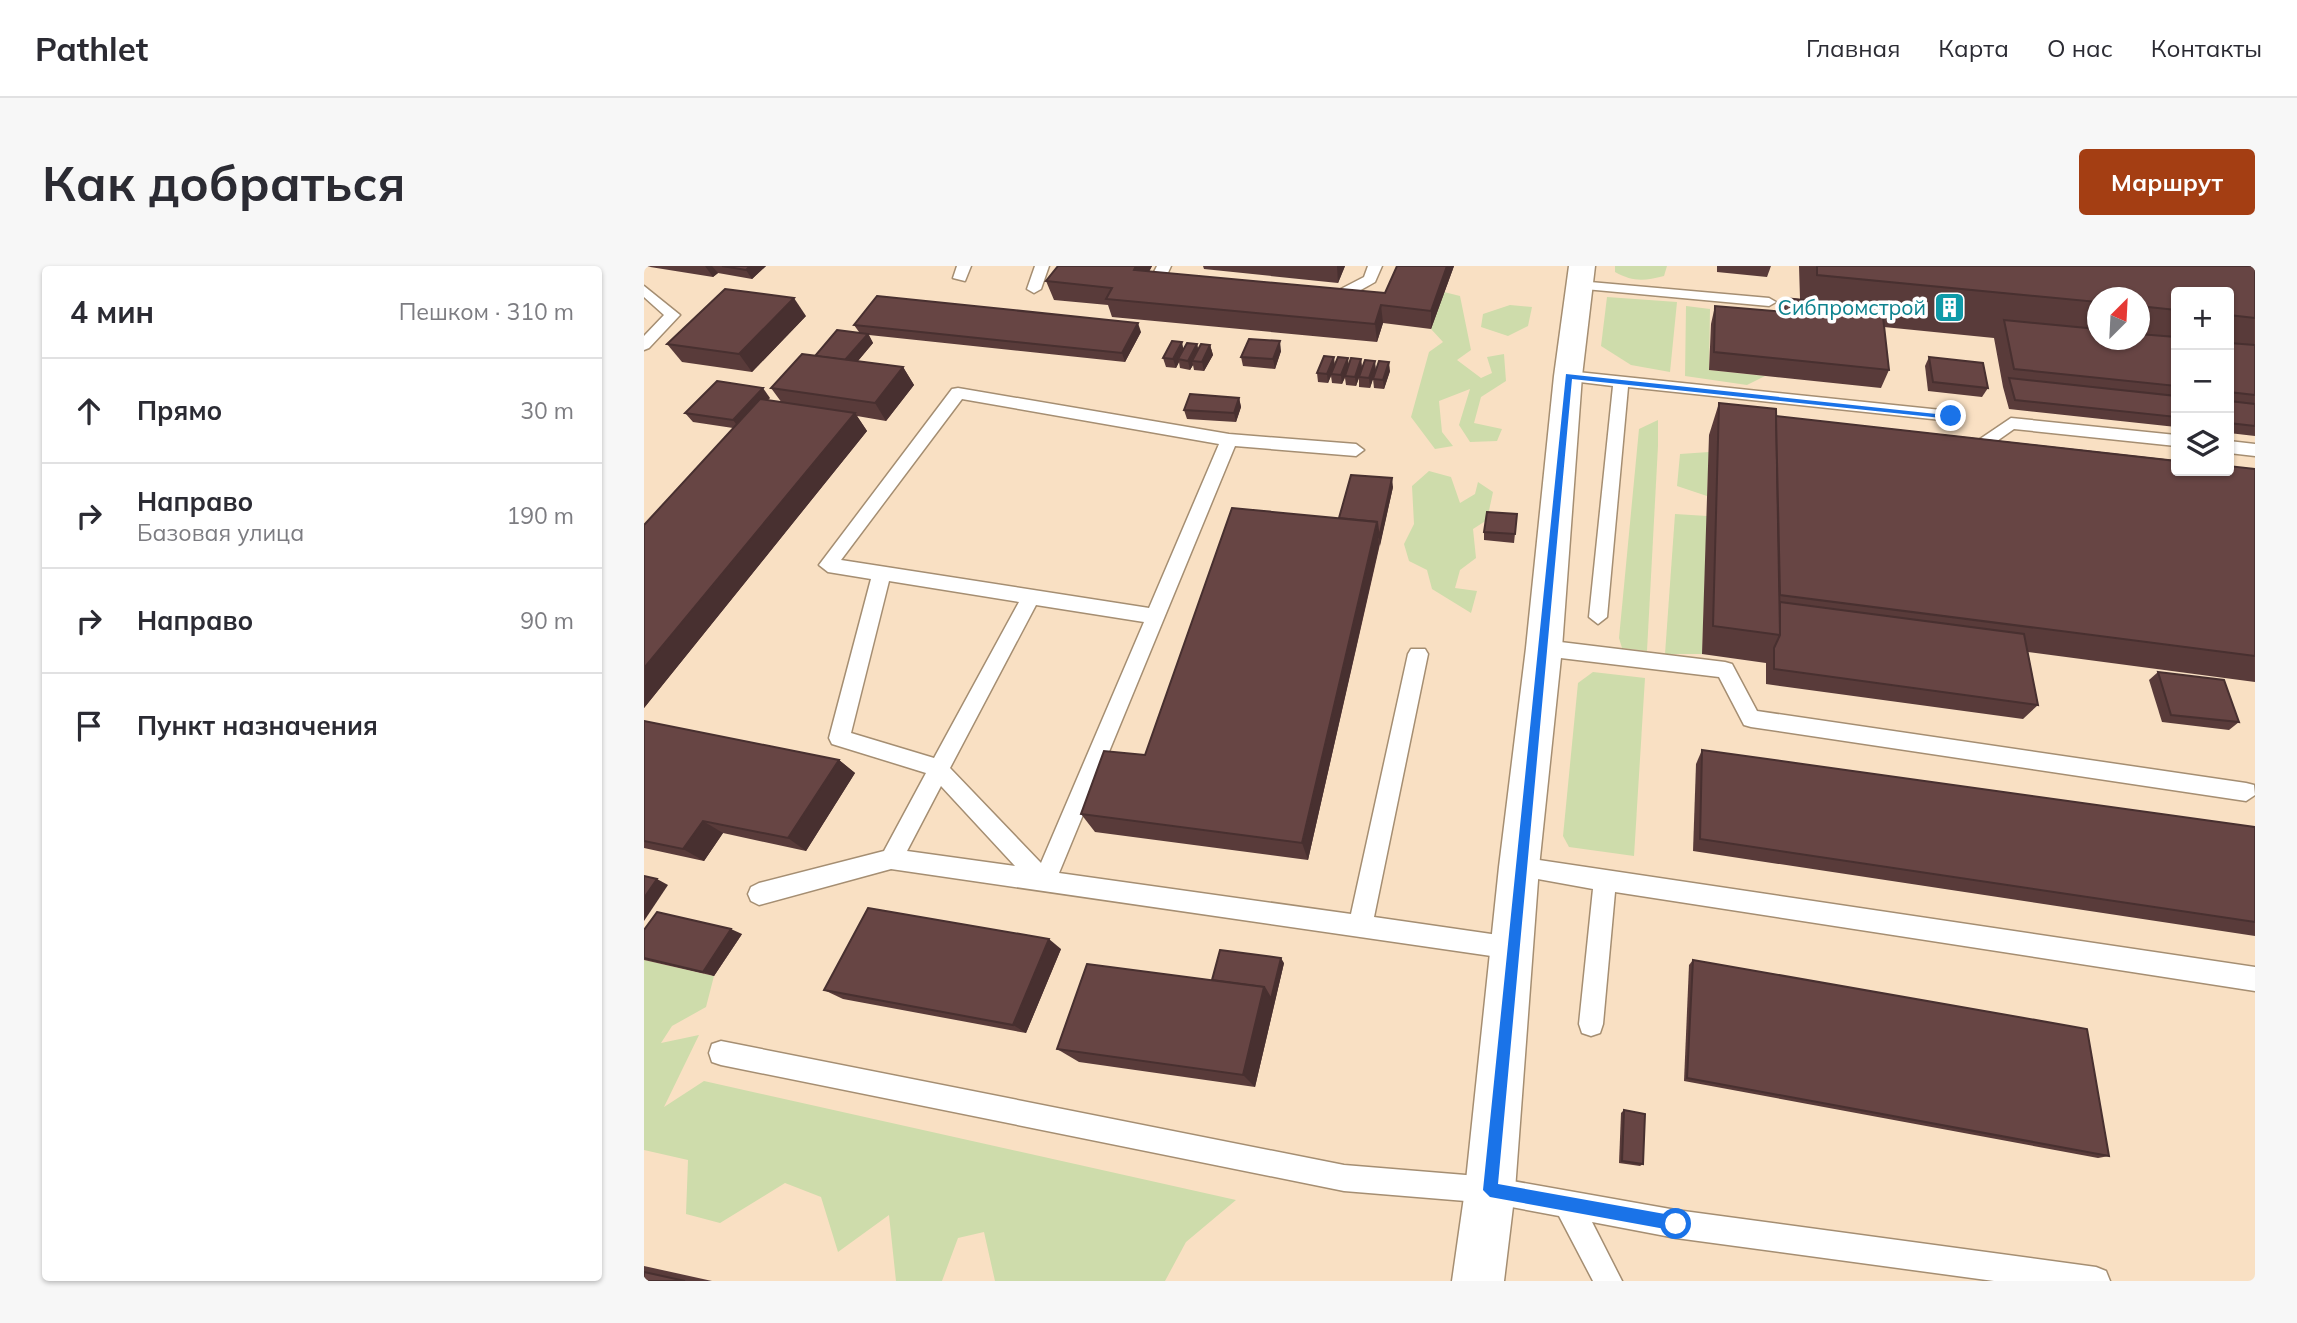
<!DOCTYPE html>
<html lang="ru">
<meta charset="utf-8">
<style>
body{margin:0;font-family:Mulish,sans-serif;background:#f7f7f7;color:#2b2b33}
.controls{position:absolute;right:21px;top:21px;display:grid;overflow:hidden;border-radius:7px;box-shadow:0 2px 5px #0004}
.controls button{width:63px;height:63px;display:grid;place-items:center;padding:0;border:0;border-bottom:2px solid #e1e1e2;background:#fff;color:#2b2b33;font:35px sans-serif}
.compass{position:absolute;left:1443px;top:21px;width:63px;height:63px;border-radius:50%;background:#fff;box-shadow:0 2px 5px #0004;rotate:24deg}
.stop{position:absolute;width:21px;height:21px;margin:-16px;border:5px solid #1a73e8;border-radius:50%;background:#fff}
.stop.end{background:#1a73e8;border-color:#fff;box-shadow:0 2px 7px #0008}
.list{margin:0;padding:0;list-style:none}
h2{display:flex;justify-content:space-between;align-items:center;height:91px;margin:0;padding:0 28px;font-size:30px}
h2 small{font-size:23px;font-weight:400;color:#7c7c81}
.list li{display:grid;grid-template-columns:46px 1fr auto;gap:21px;align-items:center;box-sizing:border-box;height:105px;padding:0 28px;border-top:2px solid #e1e1e2}
.list b{display:block;font-size:26px;white-space:nowrap}
.list p{margin:0;font-size:23px;white-space:nowrap;color:#7c7c81}
.list em{font-size:23px;font-style:normal;color:#7c7c81}
.icon{flex:none;width:38px;height:38px;fill:none;stroke:currentColor;stroke-width:2;stroke-linecap:round;stroke-linejoin:round}
.map{position:relative;flex:none;width:1611px;height:1015px;overflow:hidden;border-radius:7px}
header{display:flex;align-items:center;gap:42px;box-sizing:border-box;height:98px;padding:0 35px;background:#fff;border-bottom:2px solid #e1e1e2}
header strong{font-size:33px}
nav{display:flex;gap:38px;margin-inline-start:auto;font-size:24px}
.intro{display:flex;align-items:center;justify-content:space-between;box-sizing:border-box;height:168px;padding:0 42px}
h1{margin:0;font-size:49px}
.button{padding:18px 32px;border-radius:7px;background:#a43e13;color:#fff;font-size:24px;font-weight:700}
main{display:flex;gap:42px;padding:0 42px}
aside{flex:1;background:#fff;border-radius:7px;box-shadow:0 2px 5px #0004}
.map>svg:first-child{display:block}
.green{fill:#cedcab}
.lines{fill:none;stroke-linecap:round;stroke-linejoin:round}
.lane-casing{stroke:#a58e72;stroke-width:3}
.secondary-casing{stroke:#a58e72;stroke-width:3}
.lane{fill:#fff;fill-rule:evenodd}
.secondary{fill:#fff;fill-rule:evenodd}
.wall{fill:#593b3a;fill-rule:evenodd}
.shaded-wall{fill:#483030}
.building{fill:#674544;stroke:#483030;stroke-width:2}
.route{fill:#1a73e8}
.labels{text-anchor:middle;stroke-width:7;stroke-linejoin:round;paint-order:stroke}
.far-culture-label{font-size:21px;fill:#0d838f;stroke:#fff;text-anchor:end}
</style>
<header>
<strong>Pathlet</strong>
<nav><a>Главная</a><a>Карта</a><a>О нас</a><a>Контакты</a></nav>
</header>
<div class="intro"><h1>Как добраться</h1><a class="button">Маршрут</a></div>
<main>
<aside>
<h2>4 мин<small>Пешком · 310 m</small></h2>
<ul class="list">
<li><svg class="icon" aria-label="ahead" viewBox="0 0 24 24"><path d="M12 20V5M6 11l6-6 6 6"/></svg><div><b>Прямо</b></div><em>30 m</em></li>
<li><svg class="icon" aria-label="right" viewBox="0 0 24 24"><path d="M7 20v-9h11M14 6l5 5-5 5"/></svg><div><b>Направо</b><p>Базовая улица</p></div><em>190 m</em></li>
<li><svg class="icon" aria-label="right" viewBox="0 0 24 24"><path d="M7 20v-9h11M14 6l5 5-5 5"/></svg><div><b>Направо</b></div><em>90 m</em></li>
<li><svg class="icon" aria-label="arrive" viewBox="0 0 24 24"><path d="M6 21V4h12l-3 4 3 4H6"/></svg><div><b>Пункт назначения</b></div></li>
</ul>
</aside>
<div class="map">
<svg width="1611" height="1015" viewBox="0 0 1611 1015">
<rect width="100%" height="100%" fill="#f9e0c3"/>
<g class="green">
<path d="M971 0H1023L1020 10C1000 15 989 16 971 6Z"/>
<path d="M800 26 816 30 827 84 813 94 837 112 848 107 843 91 860 88 862 115 837 131 830 157 858 163 853 175 826 176 815 159 826 123 795 135 798 166 809 180 791 183 767 151 785 86 799 76 787 63Z"/>
<path d="M963 31 1033 36 1026 106 987 99 957 80Z"/>
<path d="M866 39 888 41 884 60 864 70 837 61 839 48Z"/>
<path d="M1042 40 1066 43 1065 104 1121 110 1103 119 1041 110Z"/>
<path d="M1014 154V180L1003 385 978 382 975 372 995 163Z"/>
<path d="M1065 186 1063 230 1033 220 1036 188Z"/>
<path d="M785 205 807 211 816 237 831 228 834 216 849 226 843 254 829 263 832 292 816 304 811 322 833 325 827 347 788 323 783 304 765 295 760 278 770 258 768 220Z"/>
<path d="M1031 248 1063 250 1058 388H1021Z"/>
<path d="M949 406 1001 412 990 590 925 581 919 570 934 417Z"/>
<path d="M0 694 70 710 62 741 28 760 17 777 55 769 20 841 60 815 592 934 542 976 521 1015H351L340 966 314 972 298 1015H252L245 949 194 986 177 931 141 917 76 957 42 948 44 894 0 884Z"/>
</g>
<g class="lines">
<defs>
<g id="lane">
<path d="M313 0H327L321 15 309 12Z"/>
<path d="M391 0H405L397 23 390 27 383 23Z"/>
<path d="M513 0H527L522 11 540 16 533 20 508 17 506 14Z"/>
<path d="M724 0H738L731 16C714 25 690 43 673 28L680 24 693 25 720 11Z"/>
<path d="M935 15 1125 32 1132 36 1125 40 930 22V16Z"/>
<path d="M0 20 36 49 5 82 0 84V70L20 49 0 31Z"/>
<path d="M924 105 1307 145 1315 150 1307 155 984 121 963 351 954 358 945 351 969 120 919 114V106Z"/>
<path d="M314 122 585 168 712 178 720 184 712 190 591 180 415 607 707 648 764 388 767 383H781L784 388 730 651 868 671 876 674 880 682 876 690 868 693 247 603 115 639 107 635 104 628 107 621 115 617 240 585 282 507 188 478 185 472 227 313 184 306 175 299 308 123ZM318 133 575 178 505 342 197 294ZM245 315 375 336 290 492 207 467ZM392 339 500 356 397 597 306 502ZM297 520 371 600 263 585Z"/>
<path d="M1367 152 1532 169V180L1370 163 1336 187 1314 183 1312 179 1320 173 1333 175Z"/>
<path d="M1585 175 1611 178V190L1585 187Z"/>
<path d="M900 374 1081 396 1088 398 1113 445 1602 517 1610 519 1611 529 1602 535 1107 461 1100 459 1075 411 900 390 893 387 890 382 893 377Z"/>
<path d="M875 591 1611 701V725L971 626 959 758 956 767 947 770 938 767 935 758 949 623 867 608 864 601 867 594Z"/>
<path d="M77 775 700 899 846 911 1032 944 1452 1001 1462 1005 1466 1015H1350L1032 972 948 956 978 1015H949L915 950 846 937 700 925 77 799 68 796 65 787 68 778Z"/>
</g>
<path id="secondary" d="M925 0H951L938 110 918 382 895 601 871 924 860 1015H808L821 924 855 601 882 382 910 110Z"/>
</defs>
<use href="#lane" class="lane-casing"/>
<use href="#secondary" class="secondary-casing"/>
<use href="#lane" class="lane"/>
<use href="#secondary" class="secondary"/>
</g>
<g class="wall">
<path d="M0 0H122L108 13 74 7 69 11Z"/>
<path d="M414 0H508L505 6 741 27 753 0H810L787 63 739 57 733 76 468 51 464 39 410 34 402 15Z"/>
<path d="M559 0H701L694 17 560 3Z"/>
<path d="M1073 0H1127L1123 11 1073 6Z"/>
<path d="M1155 0H1611V170L1585 167V26H1532V161L1365 143 1359 121 1350 72 1240 61 1245 104 1237 122 1065 104 1067 58 1071 40 1136 46 1140 32 1156 33ZM1453 32H1495V74H1453Z"/>
<path d="M162 50 108 106 38 96 23 78Z"/>
<path d="M210 59 497 66 481 96 225 69 229 77 214 95 259 101 270 119 242 155 213 150 223 165 0 442V259L89 162 49 156 41 147 126 132 123 134 138 137 127 122 171 90 215 66Z"/>
<path d="M553 78 554 83 566 79 569 89 560 105 550 104 549 99 546 104 536 102 535 96 532 102 522 101 519 92Z"/>
<path d="M637 85 631 103 599 100 597 91Z"/>
<path d="M1285 91 1344 122 1338 131 1284 125 1281 100Z"/>
<path d="M717 93 718 102 732 104 726 122 715 121V112L712 120 702 119 701 112 698 118 688 117 687 110 684 117 674 116 673 107 691 98 704 99Z"/>
<path d="M746 105 740 123 730 122 729 113Z"/>
<path d="M595 132 597 141 592 156 543 153 540 144Z"/>
<path d="M1075 137 1132 150 1611 203V416L1384 386 1394 439 1379 453 1122 418V397L1058 388 1065 169Z"/>
<path d="M749 221 664 594 451 566 437 548 501 489 695 252Z"/>
<path d="M873 248 870 277 840 274V266Z"/>
<path d="M1514 406 1595 456 1585 464 1518 456 1505 414Z"/>
<path d="M0 455 195 494 211 507 162 585 79 567 60 595 0 582Z"/>
<path d="M1058 484 1611 561V670L1049 585 1052 498Z"/>
<path d="M0 664 98 668 70 710 0 694Z"/>
<path d="M417 683 382 767 199 733 180 724Z"/>
<path d="M1049 694 1465 890 1454 892 1040 815 1045 699Z"/>
<path d="M640 697 611 821 435 796 413 783 568 714Z"/>
<path d="M980 844 999 898 996 900 975 897 977 847Z"/>
<path d="M0 1000 68 1015H0Z"/>
</g>
<g class="shaded-wall">
<path d="M61 0H68L74 7 69 11Z"/>
<path d="M106 0H122L108 13 102 4Z"/>
<path d="M492 0H508L495 22 490 4Z"/>
<path d="M693 0H701L694 17Z"/>
<path d="M803 0H810L787 63V45Z"/>
<path d="M150 32 162 50 108 106 95 88Z"/>
<path d="M737 39 739 57 733 76 731 58Z"/>
<path d="M494 57 497 66 481 96 478 87Z"/>
<path d="M224 68 229 77 201 110 195 101Z"/>
<path d="M636 75 637 85 631 103 629 93Z"/>
<path d="M538 76 540 86 534 93 535 96 532 102 529 93Z"/>
<path d="M553 78 555 87 548 95 549 99 546 104 544 95Z"/>
<path d="M566 79 569 89 560 105 558 96Z"/>
<path d="M690 91 691 100 684 117 683 108Z"/>
<path d="M704 92 705 101 701 110 698 118 697 109Z"/>
<path d="M717 93 718 103 712 120 711 111Z"/>
<path d="M731 95 732 104 726 122 725 112Z"/>
<path d="M745 96 746 105 740 123 739 114Z"/>
<path d="M259 101 270 119 242 155 231 137Z"/>
<path d="M119 122 126 132 96 163 89 154Z"/>
<path d="M595 132 597 141 592 156 590 147Z"/>
<path d="M211 147 223 165 0 442V402Z"/>
<path d="M748 212 749 221 736 280 735 272Z"/>
<path d="M733 256 735 280 664 594 658 577Z"/>
<path d="M195 494 211 507 162 585 144 572Z"/>
<path d="M59 555 79 567 60 595 39 583Z"/>
<path d="M13 613 24 619 0 655V632Z"/>
<path d="M87 663 98 668 70 710 59 706Z"/>
<path d="M405 673 417 683 382 767 369 759Z"/>
<path d="M637 692 640 697 611 821 599 809 620 721Z"/>
</g>
<g class="building">
<path d="M78 0H106L102 4Z"/>
<path d="M414 0H492L490 4 741 27 753 0H803L787 45 737 39 731 58 462 33 468 22 402 15Z"/>
<path d="M1173 0H1611V52L1585 49V26H1532V44L1495 40V32H1453V36L1173 9Z"/>
<path d="M81 23 150 32 95 88 23 78Z"/>
<path d="M233 30 494 57 478 87 210 59Z"/>
<path d="M1140 32 1238 42 1245 104 1070 86 1071 40 1141 46Z"/>
<path d="M1360 54 1453 63V74H1495V68L1532 71V120L1370 103Z"/>
<path d="M193 64 224 68 201 94 171 90Z"/>
<path d="M605 73 636 75 629 93 597 91Z"/>
<path d="M528 75 538 76 529 93 519 92Z"/>
<path d="M543 77 553 78 544 95 534 93Z"/>
<path d="M1585 77 1611 79V129L1585 126Z"/>
<path d="M557 78 566 79 558 96 548 95Z"/>
<path d="M158 88 259 101 231 137 127 122Z"/>
<path d="M680 90 690 91 683 108 673 107Z"/>
<path d="M694 91 704 92 697 109 687 108Z"/>
<path d="M1285 91 1339 97 1344 122 1289 116Z"/>
<path d="M707 92 717 93 711 111 701 110Z"/>
<path d="M721 94 731 95 725 112 715 111Z"/>
<path d="M735 95 745 96 739 114 729 113Z"/>
<path d="M1365 112 1532 130V151L1371 134Z"/>
<path d="M73 115 119 122 89 154 41 147Z"/>
<path d="M546 128 595 132 590 147 540 144Z"/>
<path d="M116 133 211 147 0 402V259Z"/>
<path d="M1585 135 1611 138V160L1585 157Z"/>
<path d="M1075 137 1132 143 1136 369 1069 360Z"/>
<path d="M1132 150 1532 195V205H1585V200L1611 203V390L1136 329Z"/>
<path d="M707 209 748 212 735 272 733 256 695 252Z"/>
<path d="M588 242 733 256 658 577 437 548 460 485 501 489Z"/>
<path d="M843 246 873 248 871 268 840 266Z"/>
<path d="M1136 336 1380 368 1394 439 1130 403V382L1136 369Z"/>
<path d="M1514 406 1580 414 1595 456 1527 449Z"/>
<path d="M0 455 195 494 144 572 59 555 39 583 0 575Z"/>
<path d="M1058 484 1611 561V656L1056 573Z"/>
<path d="M0 610 13 613 0 632Z"/>
<path d="M224 642 405 673 369 759 180 724Z"/>
<path d="M13 646 87 663 59 706 0 692V664Z"/>
<path d="M576 684 637 692 627 733 620 721 568 714Z"/>
<path d="M1049 694 1443 763 1465 890 1043 812Z"/>
<path d="M443 698 620 721 599 809 413 783Z"/>
<path d="M980 844 1001 848 999 898 978 895Z"/>
<path d="M0 1006 41 1015H0Z"/>
</g>
<path class="route" d="M922 108 1311 150 1307 153 928 113 854 918 1032 950 1039 958 1032 965 846 931 839 924Z"/>
<defs>
<symbol id="building-square" viewBox="-11 -11 22 22"><rect x="-9" y="-9" width="18" height="18" rx="4" fill="#0f9aa8" stroke="#fff"/><path d="M-4-6H4V6H1V3H-1V6H-4ZM-2.5-4.3h1.7v1.8h-1.7ZM.8-4.3h1.7v1.8H.8ZM-2.5-1h1.7V.8h-1.7ZM.8-1h1.7V.8H.8Z" fill="#fff"/></symbol>
</defs>
<g fill-rule="evenodd">
<use href="#building-square" x="1288" y="24" width="35" height="35"/>
</g>
<g class="labels">
<g class="far-culture-label">
<text x="1282" y="49">Сибпромстрой</text>
</g>
</g>
</svg>
<div class="controls">
<button>+</button>
<button>−</button>
<button><svg class="icon" aria-label="layers" viewBox="0 0 24 24"><path d="M12 4l9 5-9 5-9-5zM3 14l9 5 9-5"/></svg></button>
</div>
<svg class="compass" viewBox="-18 -18 36 36"><path d="M0-13l5 13h-10z" fill="#e53935"/><path d="M0 13l5-13h-10z" fill="#7c7c81"/></svg>
<div class="stop" style="left:1032px;top:958px"></div>
<div class="stop end" style="left:1307px;top:150px"></div>
</div>
</main>
